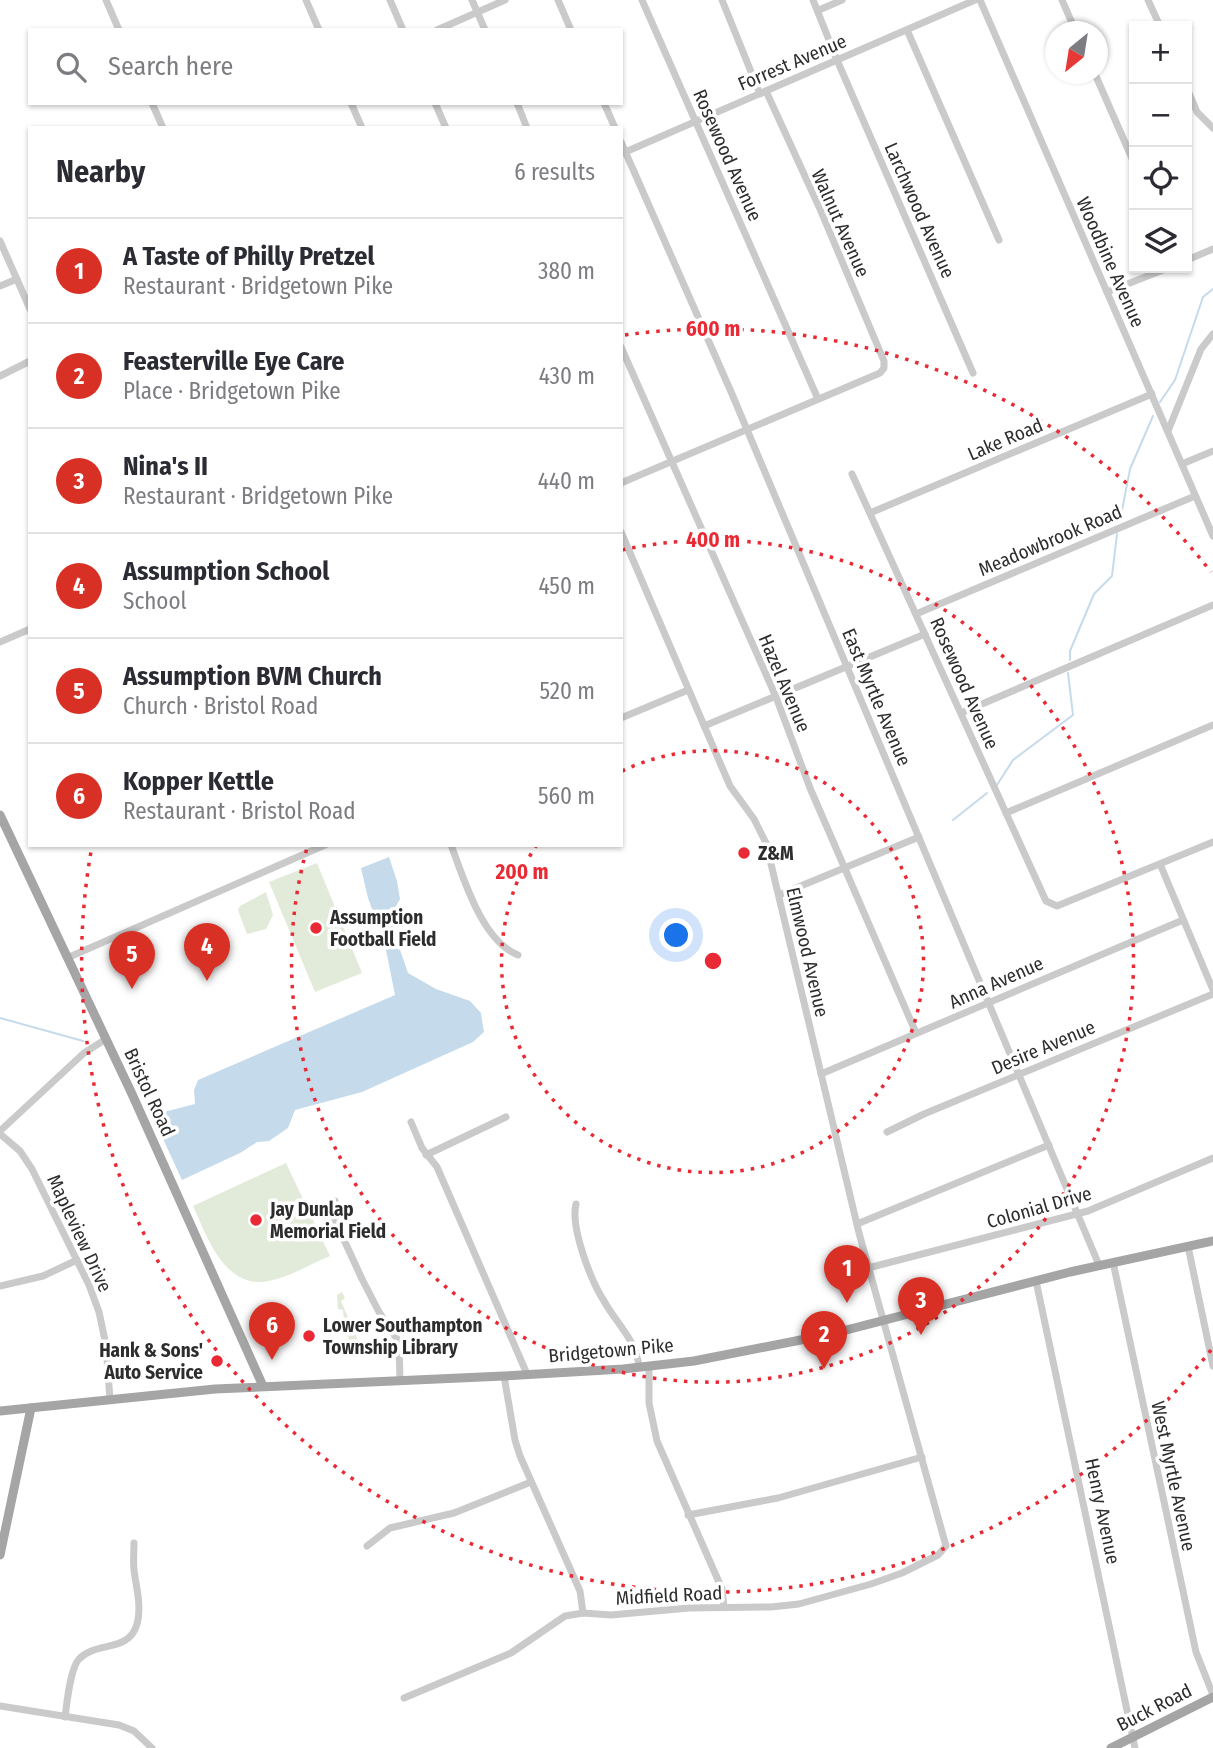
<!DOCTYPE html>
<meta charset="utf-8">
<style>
body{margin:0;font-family:"Fira Sans Condensed",sans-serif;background:#f7f7f7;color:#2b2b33}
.controls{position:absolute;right:21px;top:21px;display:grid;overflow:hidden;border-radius:0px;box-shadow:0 2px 5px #0004}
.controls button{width:63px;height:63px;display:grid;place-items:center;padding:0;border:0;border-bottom:2px solid #e1e1e2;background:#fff;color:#2b2b33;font:35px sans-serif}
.compass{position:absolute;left:1045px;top:21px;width:63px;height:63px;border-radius:50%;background:#fff;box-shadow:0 2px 5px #0004;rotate:210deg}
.you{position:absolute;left:677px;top:936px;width:24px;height:24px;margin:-18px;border:5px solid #fff;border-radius:50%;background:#1a73e8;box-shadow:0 0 0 10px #1a73e833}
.badge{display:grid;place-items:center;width:46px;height:46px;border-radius:50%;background:#d93025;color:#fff;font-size:23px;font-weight:700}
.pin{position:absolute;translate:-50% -58px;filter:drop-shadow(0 2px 4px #0008)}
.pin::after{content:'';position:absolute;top:37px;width:24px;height:21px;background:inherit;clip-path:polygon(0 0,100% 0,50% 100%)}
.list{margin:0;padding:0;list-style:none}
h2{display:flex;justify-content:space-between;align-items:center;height:91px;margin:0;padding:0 28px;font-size:30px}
h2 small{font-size:23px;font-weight:400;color:#7c7c81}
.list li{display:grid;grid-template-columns:46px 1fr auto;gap:21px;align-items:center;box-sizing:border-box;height:105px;padding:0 28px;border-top:2px solid #e1e1e2}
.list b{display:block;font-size:26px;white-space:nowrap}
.list p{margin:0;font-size:23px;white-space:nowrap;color:#7c7c81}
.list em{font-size:23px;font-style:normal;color:#7c7c81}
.icon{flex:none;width:38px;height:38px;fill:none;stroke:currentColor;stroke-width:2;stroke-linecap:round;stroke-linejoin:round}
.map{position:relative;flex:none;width:1213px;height:1748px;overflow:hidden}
.search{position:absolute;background:#fff;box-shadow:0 2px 5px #0004;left:28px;top:28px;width:595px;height:77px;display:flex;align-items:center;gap:18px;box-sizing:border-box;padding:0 24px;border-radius:0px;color:#7c7c81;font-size:26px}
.panel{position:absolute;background:#fff;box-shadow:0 2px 5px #0004;left:28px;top:126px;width:595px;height:721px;border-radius:0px}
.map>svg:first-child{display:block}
.green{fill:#e2ebd9}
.water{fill:#c5dbeb}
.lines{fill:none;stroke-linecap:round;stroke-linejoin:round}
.stream{stroke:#c5dbeb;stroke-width:2}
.minor{stroke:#cacaca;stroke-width:7}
.major{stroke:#a5a5a5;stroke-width:9}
.ring{fill:none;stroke:#e92933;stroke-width:3.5;stroke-dasharray:3.5 7}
.poi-dot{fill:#e92933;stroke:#fff;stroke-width:2.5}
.labels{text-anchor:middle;stroke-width:7;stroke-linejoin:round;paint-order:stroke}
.street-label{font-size:19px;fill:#2d2d2d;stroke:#fff}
.poi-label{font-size:19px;font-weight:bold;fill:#2d2d2d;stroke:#fff;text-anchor:start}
.centre{fill:#e92933;stroke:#fff;stroke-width:3.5}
.ring-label{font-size:21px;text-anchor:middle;font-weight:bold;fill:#e92933;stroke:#fff;stroke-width:7;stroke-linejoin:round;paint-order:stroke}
</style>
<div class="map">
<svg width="1213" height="1748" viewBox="0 0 1213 1748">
<rect width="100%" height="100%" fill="#fff"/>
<g class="green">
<path d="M317 863 362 973 315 992 269 882Z"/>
<path d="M266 892 273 915 266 929 247 934 238 910 240 906Z"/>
<path d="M286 1163 330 1256C310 1264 290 1277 269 1281 225 1290 207 1237 193 1206Z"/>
<path d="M342 1292 345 1298 341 1301 360 1345H365L363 1350H360L359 1346H353L352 1350 348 1349 352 1344 345 1331 343 1310 338 1309 337 1295Z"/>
</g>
<path class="water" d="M389 857 397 881 400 899 392 913 396 938 408 973 436 989 470 1001 481 1013 484 1032 473 1042 362 1092 295 1110 288 1128 269 1141 257 1142 240 1153 182 1180 152 1115 195 1104 194 1090 198 1080 395 995 385 945 368 898 361 868Z"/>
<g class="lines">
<g class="stream">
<path d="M1160 402 1175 380 1203 297 1213 289"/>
<path d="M1120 521 1130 469 1153 416"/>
<path d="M1070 660V651L1094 594 1112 576 1117 534"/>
<path d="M997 785 1013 760 1073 715 1068 673"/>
<path d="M953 820 987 793"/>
<path d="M0 1018 83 1041"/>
</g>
<g class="minor">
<path d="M106 0 119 30"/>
<path d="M306 0 319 30"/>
<path d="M390 0 403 30"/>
<path d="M472 0 485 30"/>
<path d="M558 0 571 30"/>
<path d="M642 0 818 399"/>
<path d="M722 0 760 94"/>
<path d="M813 0 837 60 973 373"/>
<path d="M980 0 1213 536"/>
<path d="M1062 0 1076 32"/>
<path d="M1148 0 1160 26"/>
<path d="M819 10 842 0"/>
<path d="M437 30 505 0"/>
<path d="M907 30 999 240"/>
<path d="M1095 74 1134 163"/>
<path d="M1187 88 1197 112 1213 128"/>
<path d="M152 103 163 128"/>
<path d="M351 103 362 128"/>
<path d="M435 103 446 128"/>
<path d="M517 103 527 128"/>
<path d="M604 103 615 128"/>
<path d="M621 142 732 394 1099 1265"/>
<path d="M623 153 975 0"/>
<path d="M0 241 30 309"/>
<path d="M1187 260 1213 249"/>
<path d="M0 286 17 279"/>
<path d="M1107 292 1168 268"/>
<path d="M621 347 776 697 810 788 916 1033"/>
<path d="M0 376 30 361"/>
<path d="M1168 431 1201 349 1213 334"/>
<path d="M1182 464 1213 451"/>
<path d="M852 474 1046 901 1057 906 1213 842"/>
<path d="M621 483 880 373 884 368V361L820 209 766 91"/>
<path d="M870 513 1152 394"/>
<path d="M916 614 1195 496"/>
<path d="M0 642 30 629"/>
<path d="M961 713 1213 605"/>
<path d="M621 718 688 690"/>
<path d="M704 726 925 634"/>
<path d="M1006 813 1213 725"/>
<path d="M451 845C464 879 482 941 518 955"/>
<path d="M1160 864 1213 990"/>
<path d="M779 895 919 837"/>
<path d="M67 958 325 845"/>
<path d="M821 1074 1183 920"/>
<path d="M411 1122 422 1148 437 1167 527 1374"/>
<path d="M0 1131 84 1053 106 1039"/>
<path d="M887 1132 924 1114 1213 994"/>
<path d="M0 1134 20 1151 32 1169 89 1285 99 1312 106 1345 110 1400"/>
<path d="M426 1155 506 1117"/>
<path d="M335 1201 333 1216 362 1279 379 1312 399 1342 400 1380"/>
<path d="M576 1204C570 1227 591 1281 604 1301 616 1323 637 1341 639 1367"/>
<path d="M857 1224 1049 1145"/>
<path d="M1188 1246 1213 1366"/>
<path d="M1113 1262 1196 1652 1213 1695"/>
<path d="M868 1268 1088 1211 1213 1158"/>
<path d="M1036 1281 1135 1748"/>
<path d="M0 1286 43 1276 77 1260"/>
<path d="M649 1366V1403L657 1441 722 1589 724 1607"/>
<path d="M504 1376 515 1440 520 1456 580 1591 583 1613"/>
<path d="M688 1515 778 1498 922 1457"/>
<path d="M367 1546 390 1528 454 1513 531 1482"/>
<path d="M404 1698 511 1653 565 1616 583 1613 611 1615 689 1608 771 1607 799 1604 871 1584 902 1573 938 1555 946 1546 859 1233 766 843 754 819 730 786 621 532"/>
<path d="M0 1706 119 1725 134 1731 152 1748"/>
<path d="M65 1717C67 1703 70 1669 79 1659 96 1641 129 1653 137 1624 142 1606 136 1587 134 1570 133 1561 134 1552 134 1543"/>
</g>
<g class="major">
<path d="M0 815 132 1094 263 1386"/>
<path d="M0 1411 215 1389 504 1376 623 1369 694 1361 831 1334 1070 1272 1213 1241"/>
<path d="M0 1555 31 1408"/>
<path d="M1111 1748 1213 1697"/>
</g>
</g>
<g class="ring">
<path d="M622 771A211 211 0 1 1 536 846"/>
<path d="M622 550A421 421 0 1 1 307 848"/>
<path d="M1211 1350A632 632 0 0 1 92 846M625 335A632 632 0 0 1 1211 572"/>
</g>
<g class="poi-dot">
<circle cx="744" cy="853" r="7"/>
<circle cx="316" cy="928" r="7"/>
<circle cx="256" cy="1220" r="7"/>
<circle cx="309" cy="1336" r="7"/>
<circle cx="217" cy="1361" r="7"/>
</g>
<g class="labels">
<g class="street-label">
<text transform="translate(792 62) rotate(-23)" y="7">Forrest Avenue</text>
<text transform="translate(728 155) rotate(66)" y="7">Rosewood Avenue</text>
<text transform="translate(920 210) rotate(66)" y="7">Larchwood Avenue</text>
<text transform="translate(841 223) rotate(66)" y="7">Walnut Avenue</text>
<text transform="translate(1111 262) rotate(66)" y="7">Woodbine Avenue</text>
<text transform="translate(1005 439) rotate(-23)" y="7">Lake Road</text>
<text transform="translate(1050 540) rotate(-23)" y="7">Meadowbrook Road</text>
<text transform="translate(785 683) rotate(67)" y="7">Hazel Avenue</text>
<text transform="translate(965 683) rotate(66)" y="7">Rosewood Avenue</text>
<text transform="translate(877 697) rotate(67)" y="7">East Myrtle Avenue</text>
<text transform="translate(808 952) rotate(77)" y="7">Elmwood Avenue</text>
<text transform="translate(996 982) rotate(-24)" y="7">Anna Avenue</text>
<text transform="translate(1043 1047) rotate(-23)" y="7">Desire Avenue</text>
<text transform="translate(150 1092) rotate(65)" y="7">Bristol Road</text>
<text transform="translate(1039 1207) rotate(-16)" y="7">Colonial Drive</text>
<text transform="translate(80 1233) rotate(65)" y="7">Mapleview Drive</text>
<text transform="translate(611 1350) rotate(-5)" y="7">Bridgetown Pike</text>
<text transform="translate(1174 1476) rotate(78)" y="7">West Myrtle Avenue</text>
<text transform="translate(1103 1511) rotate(78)" y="7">Henry Avenue</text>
<text transform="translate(669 1595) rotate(-3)" y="7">Midfield Road</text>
<text transform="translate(1154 1707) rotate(-27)" y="7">Buck Road</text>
</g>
<g class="poi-label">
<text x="758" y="860">Z&amp;M</text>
<text x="330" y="924">Assumption<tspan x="330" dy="22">Football Field</tspan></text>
<text x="270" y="1216">Jay Dunlap<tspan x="270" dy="22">Memorial Field</tspan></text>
<text x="323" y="1332">Lower Southampton<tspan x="323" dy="22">Township Library</tspan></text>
<text x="203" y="1357" text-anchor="end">Hank &amp; Sons'<tspan x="203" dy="22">Auto Service</tspan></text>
</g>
</g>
<circle cx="713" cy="961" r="10" class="centre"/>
<g class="ring-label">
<text x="713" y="336">600 m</text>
<text x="713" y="547">400 m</text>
<text x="522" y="879">200 m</text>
</g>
</svg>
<div class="controls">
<button>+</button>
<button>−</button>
<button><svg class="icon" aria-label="locate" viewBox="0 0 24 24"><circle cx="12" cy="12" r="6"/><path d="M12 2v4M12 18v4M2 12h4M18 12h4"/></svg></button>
<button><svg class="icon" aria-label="layers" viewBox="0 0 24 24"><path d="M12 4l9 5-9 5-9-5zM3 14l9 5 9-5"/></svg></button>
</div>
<svg class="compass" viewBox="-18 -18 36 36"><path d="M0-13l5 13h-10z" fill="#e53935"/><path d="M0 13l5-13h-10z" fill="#7c7c81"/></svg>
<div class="you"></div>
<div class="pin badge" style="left:847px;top:1303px">1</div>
<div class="pin badge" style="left:824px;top:1369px">2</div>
<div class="pin badge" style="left:921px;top:1335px">3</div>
<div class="pin badge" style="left:207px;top:981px">4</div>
<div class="pin badge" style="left:132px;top:989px">5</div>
<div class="pin badge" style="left:272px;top:1360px">6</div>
<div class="search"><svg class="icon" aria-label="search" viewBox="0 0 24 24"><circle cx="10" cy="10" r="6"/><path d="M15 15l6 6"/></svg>Search here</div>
<section class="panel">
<h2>Nearby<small>6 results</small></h2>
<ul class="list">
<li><span class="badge">1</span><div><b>A Taste of Philly Pretzel</b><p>Restaurant · Bridgetown Pike</p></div><em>380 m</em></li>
<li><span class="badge">2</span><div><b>Feasterville Eye Care</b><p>Place · Bridgetown Pike</p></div><em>430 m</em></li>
<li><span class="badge">3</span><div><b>Nina's II</b><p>Restaurant · Bridgetown Pike</p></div><em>440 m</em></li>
<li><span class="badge">4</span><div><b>Assumption School</b><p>School</p></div><em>450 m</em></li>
<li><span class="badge">5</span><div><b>Assumption BVM Church</b><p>Church · Bristol Road</p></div><em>520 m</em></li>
<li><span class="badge">6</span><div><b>Kopper Kettle</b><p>Restaurant · Bristol Road</p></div><em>560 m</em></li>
</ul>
</section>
</div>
